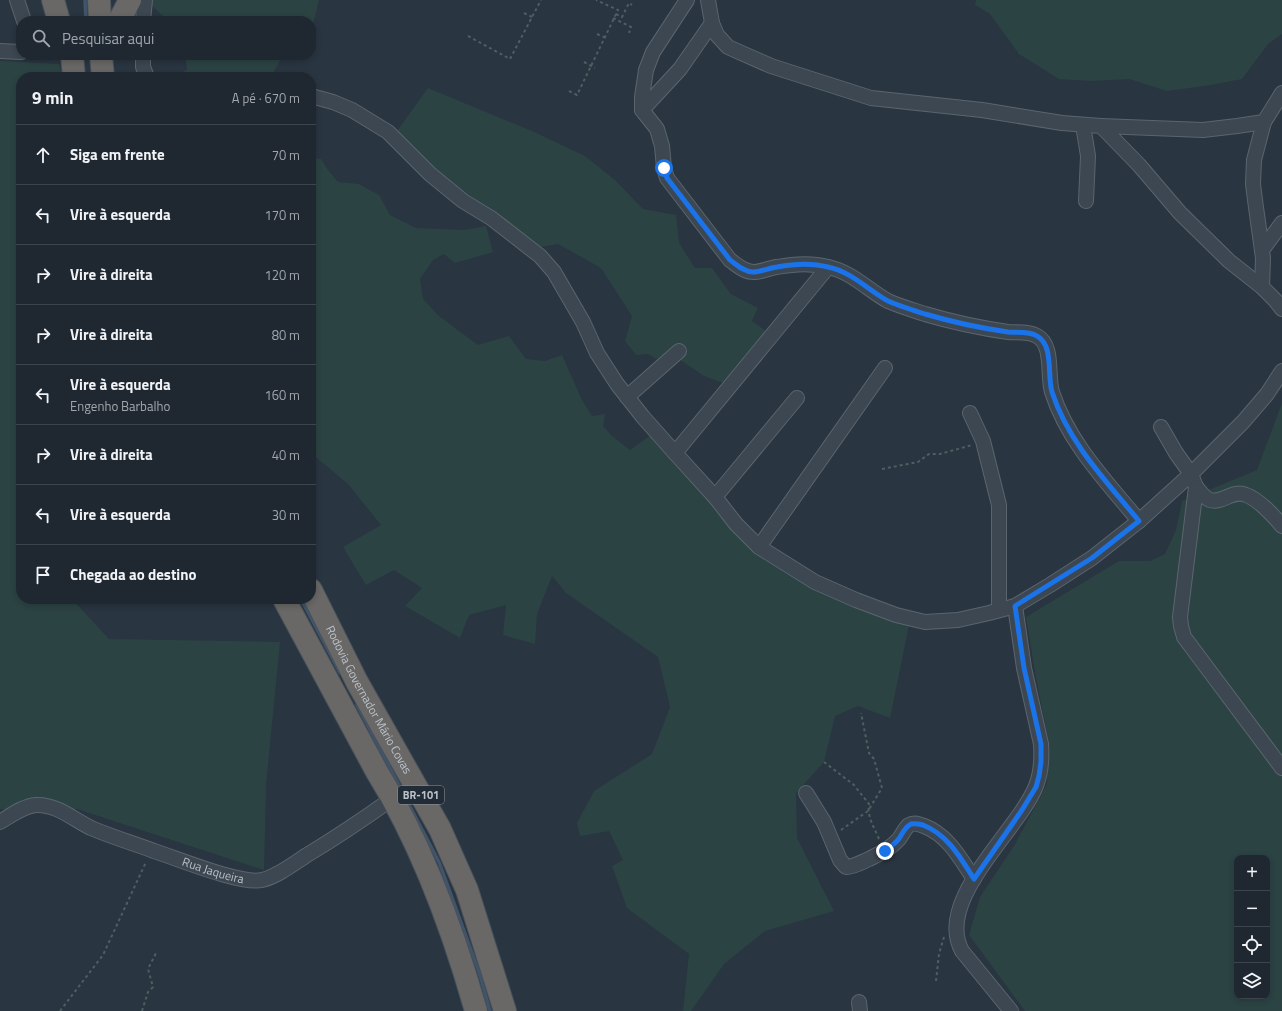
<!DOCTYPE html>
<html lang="pt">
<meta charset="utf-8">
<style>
body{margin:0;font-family:"Titillium Web",sans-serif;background:#273039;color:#f1f3f6}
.controls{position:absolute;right:12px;bottom:12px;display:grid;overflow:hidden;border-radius:8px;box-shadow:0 2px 6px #0003}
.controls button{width:36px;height:36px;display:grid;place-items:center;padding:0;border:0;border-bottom:1px solid #3c444d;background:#1f2831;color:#f1f3f6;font:20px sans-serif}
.stop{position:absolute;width:12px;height:12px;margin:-9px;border:3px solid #1a73e8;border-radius:50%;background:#fff}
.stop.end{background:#1a73e8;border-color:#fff;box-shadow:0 1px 4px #0008}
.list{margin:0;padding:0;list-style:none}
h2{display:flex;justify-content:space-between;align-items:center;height:52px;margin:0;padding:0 16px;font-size:17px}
h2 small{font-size:13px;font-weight:400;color:#a1a6ab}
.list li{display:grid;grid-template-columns:26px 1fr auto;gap:12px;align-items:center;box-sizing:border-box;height:60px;padding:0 16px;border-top:1px solid #3c444d}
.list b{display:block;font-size:15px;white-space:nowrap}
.list p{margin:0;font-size:13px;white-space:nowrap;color:#a1a6ab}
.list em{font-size:13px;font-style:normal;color:#a1a6ab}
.icon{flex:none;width:22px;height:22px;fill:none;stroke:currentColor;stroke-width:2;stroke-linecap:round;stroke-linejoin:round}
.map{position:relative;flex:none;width:1282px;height:1011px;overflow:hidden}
.search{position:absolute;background:#1f2831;box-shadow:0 2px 6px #0003;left:16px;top:16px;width:300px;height:44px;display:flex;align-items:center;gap:10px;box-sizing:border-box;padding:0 14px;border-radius:16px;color:#a1a6ab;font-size:15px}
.panel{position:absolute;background:#1f2831;box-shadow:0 2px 6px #0003;left:16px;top:72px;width:300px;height:532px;border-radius:16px}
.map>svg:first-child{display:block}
.green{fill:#2c4343;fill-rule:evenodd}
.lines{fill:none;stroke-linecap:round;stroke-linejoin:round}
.stream{stroke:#415469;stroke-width:3.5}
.minor-casing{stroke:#5b656e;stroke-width:16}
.trunk-casing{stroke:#48525b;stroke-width:24}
.path{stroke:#4c6061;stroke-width:2;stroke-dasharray:3 3;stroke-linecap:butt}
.minor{stroke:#3d4751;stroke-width:14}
.trunk{stroke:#696866;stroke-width:22}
.route{stroke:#1a73e8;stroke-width:5}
.labels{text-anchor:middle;stroke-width:4;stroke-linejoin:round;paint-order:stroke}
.shield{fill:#222c37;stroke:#8c959f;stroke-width:1}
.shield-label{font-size:11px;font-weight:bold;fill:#bac2cb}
.street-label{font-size:12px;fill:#bac2cb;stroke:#222c37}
</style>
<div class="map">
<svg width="1282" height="1011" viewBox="0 0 1282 1011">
<rect width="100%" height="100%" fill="#293541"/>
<g class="green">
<path d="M152 0H319L311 32V21H169L152 6Z"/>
<path d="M976 0H1282V34L1268 44 1242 79 1211 85 1167 91 1129 79 1092 81 1059 79 1019 54 990 14 975 5Z"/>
<path d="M185 55H283L271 77H177L187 69Z"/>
<path d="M0 61 59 64 63 77H21V599H72L109 639 280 642 266 785 264 870 77 809H0Z"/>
<path d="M428 88 532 131 585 156 615 180 643 209 676 215 679 243 695 268H712L731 294 758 308 752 321 766 331 723 383 704 376 676 357 666 365 648 354 636 355 625 341 632 316 601 268 558 244 540 247 468 195 422 158 397 131Z"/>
<path d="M311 158 321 159 328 170 338 182 359 184 379 195 390 215 416 228 464 230 486 226 493 252 455 263 444 254 433 260 420 279 423 299 439 316 478 345 509 336 526 359 545 361 562 355 582 400 592 416 605 414 603 426 612 436 630 450 651 435 696 485 723 520 754 551 909 625 890 718 858 706 835 716 824 762 796 793 797 838 834 911 765 931 724 964 691 1011H683L689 954 627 908 612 866 623 860 609 831 580 836 577 823 594 791 652 754 670 707 658 657 566 593 552 576 537 614 535 644 503 635 506 605 469 615 460 638 405 606 422 588 394 570 366 585 343 547 381 525 348 484 311 453Z"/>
<path d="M1282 403V1011H1025L969 935 980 897 1014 846 1047 784 1048 739 1035 672 1026 617 1119 561H1150L1165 554 1176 530 1182 501 1257 470ZM1237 858H1267V996H1237Z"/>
</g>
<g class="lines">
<g class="stream">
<path d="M85 0 86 21"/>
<path d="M301 599 340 673"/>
<path d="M357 705 439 862 479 972 490 1011"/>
</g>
<defs>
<g id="minor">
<path d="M17 0 24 21"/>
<path d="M687 0 653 52 646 70 642 97V110L657 129 662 146 664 168 667 178 730 260C737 265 744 272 754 272 761 272 769 268 777 267 793 264 813 263 828 267 852 272 868 290 888 301 899 306 913 310 925 314 952 322 980 328 1008 332 1017 333 1029 331 1037 336 1054 345 1047 376 1052 392 1068 442 1106 481 1139 521"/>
<path d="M708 0 712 23 717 35 728 47 771 66 871 98 982 110 1062 123 1101 126 1139 165 1180 213 1229 261 1262 287 1275 300 1282 309"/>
<path d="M143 21 145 0"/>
<path d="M0 51 21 52"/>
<path d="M143 55V67L147 77"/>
<path d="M311 96 333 102 352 110 388 132 430 174 463 201 491 218 540 256 554 272 583 322 597 353 617 384 643 417 675 453 715 497 736 524 759 547 815 582 856 600 896 615 925 622 958 620 989 613 1015 606 1050 585 1092 558 1139 521 1191 474 1243 422 1267 394 1282 371"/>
<path d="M642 110 680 69 712 23"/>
<path d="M1083 125 1088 156 1086 201"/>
<path d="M1101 126 1203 130 1237 126 1264 122"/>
<path d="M1262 250 1282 223"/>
<path d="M1262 287 1263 258 1255 200 1253 184 1254 160 1264 122 1282 93"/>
<path d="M627 397 679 351"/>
<path d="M970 413 983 441 999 505V610"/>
<path d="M1161 427 1176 453 1191 474 1196 487 1180 617 1181 626 1184 637 1282 768"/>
<path d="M675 453 828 267"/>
<path d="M1196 487C1200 491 1204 498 1210 500 1222 504 1233 489 1246 495 1258 499 1274 516 1282 526"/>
<path d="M715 497 797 398"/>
<path d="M759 547 885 368"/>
<path d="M806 793 824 822 840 860 846 867C854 867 862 862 869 859 879 854 890 849 898 840 902 836 904 829 909 825 914 822 919 824 924 826 948 835 960 858 974 879"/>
<path id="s1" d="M0 822C10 816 23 806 36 805 56 804 73 819 91 828 112 837 133 843 154 851 176 858 241 885 262 880 278 876 293 864 307 855 337 837 365 818 393 798"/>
<path d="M859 1002 860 1011"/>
<path d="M1011 1011 962 951C934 900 1018 831 1036 786 1041 773 1042 758 1041 744L1024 668 1015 606"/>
</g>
<g id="trunk">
<path d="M53 0 59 21"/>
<path d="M99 0 100 21"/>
<path d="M119 21 130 0"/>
<path d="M72 55 74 77"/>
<path d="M101 55 103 77"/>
<path id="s2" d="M311 590 357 682 440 829 467 890 505 1011"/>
<path d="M284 599 377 772C421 843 453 930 476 1011"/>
</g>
</defs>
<use href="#minor" class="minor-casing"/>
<use href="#trunk" class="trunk-casing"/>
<g class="path">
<path d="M524 13 532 17"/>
<path d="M616 14 622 17 629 3 632 5"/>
<path d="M613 18 631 27 629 33"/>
<path d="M597 34 606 38"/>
<path d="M468 36 510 59 541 0"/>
<path d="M584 62 595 68"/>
<path d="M569 91 577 95 618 10 596 0"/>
<path d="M882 469 918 462 929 454H940L972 445"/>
<path d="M824 762 854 785 869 804C867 817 874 827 879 839"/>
<path d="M841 830 868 811 882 788 874 759 869 753 861 713"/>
<path d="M936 981 939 954 944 937"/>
<path d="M60 1011 103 955 146 862"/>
<path d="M142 1011 148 992 153 987 148 969 156 953"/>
</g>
<use href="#minor" class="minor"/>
<use href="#trunk" class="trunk"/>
</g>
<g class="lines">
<path class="route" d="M664 168 667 178 730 260C737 265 744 272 753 272 761 272 769 268 777 267 793 264 813 263 828 267 852 272 868 290 888 301 899 306 913 310 925 314 952 322 980 328 1008 332 1017 333 1029 331 1037 336 1054 345 1047 376 1052 392 1068 442 1106 481 1139 521L1092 558 1015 606 1024 668 1041 744V762L1039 776 1036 787 1022 810 974 879C960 857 948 835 923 825 919 824 915 823 911 824 904 827 902 836 897 841 893 845 889 848 885 851"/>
</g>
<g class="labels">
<rect class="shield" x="398" y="786" width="46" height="18" rx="3"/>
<g class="shield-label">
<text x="421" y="799">BR-101</text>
</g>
<g class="street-label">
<text dy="4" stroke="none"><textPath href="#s2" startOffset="124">Rodovia Governador Mário Covas</textPath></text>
<text dy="4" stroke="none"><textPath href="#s1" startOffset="230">Rua Jaqueira</textPath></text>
</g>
</g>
</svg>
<div class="controls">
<button>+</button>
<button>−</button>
<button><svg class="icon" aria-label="locate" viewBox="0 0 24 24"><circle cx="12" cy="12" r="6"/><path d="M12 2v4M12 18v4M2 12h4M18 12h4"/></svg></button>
<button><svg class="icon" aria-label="layers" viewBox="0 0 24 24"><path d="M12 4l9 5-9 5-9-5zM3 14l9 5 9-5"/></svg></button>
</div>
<div class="stop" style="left:664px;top:168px"></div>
<div class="stop end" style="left:885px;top:851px"></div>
<div class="search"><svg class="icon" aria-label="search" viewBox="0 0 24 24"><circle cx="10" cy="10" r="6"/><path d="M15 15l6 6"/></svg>Pesquisar aqui</div>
<section class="panel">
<h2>9 min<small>A pé · 670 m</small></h2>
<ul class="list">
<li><svg class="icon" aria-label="ahead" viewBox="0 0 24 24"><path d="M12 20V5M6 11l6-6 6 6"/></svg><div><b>Siga em frente</b></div><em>70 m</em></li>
<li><svg class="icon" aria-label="left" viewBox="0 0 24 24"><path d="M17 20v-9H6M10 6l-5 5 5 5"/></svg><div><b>Vire à esquerda</b></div><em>170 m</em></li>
<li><svg class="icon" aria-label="right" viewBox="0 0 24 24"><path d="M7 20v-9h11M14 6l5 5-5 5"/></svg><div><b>Vire à direita</b></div><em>120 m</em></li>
<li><svg class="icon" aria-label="right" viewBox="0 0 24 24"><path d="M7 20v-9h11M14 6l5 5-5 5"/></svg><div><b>Vire à direita</b></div><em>80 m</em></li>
<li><svg class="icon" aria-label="left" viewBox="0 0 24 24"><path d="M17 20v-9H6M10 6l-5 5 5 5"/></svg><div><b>Vire à esquerda</b><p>Engenho Barbalho</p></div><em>160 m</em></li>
<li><svg class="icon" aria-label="right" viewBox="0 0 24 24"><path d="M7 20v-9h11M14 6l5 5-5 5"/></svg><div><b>Vire à direita</b></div><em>40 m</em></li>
<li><svg class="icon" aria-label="left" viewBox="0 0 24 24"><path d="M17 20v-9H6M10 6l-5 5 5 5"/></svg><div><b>Vire à esquerda</b></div><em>30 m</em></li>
<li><svg class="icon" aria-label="arrive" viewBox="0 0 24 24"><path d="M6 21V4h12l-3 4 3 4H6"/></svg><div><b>Chegada ao destino</b></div></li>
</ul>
</section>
</div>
